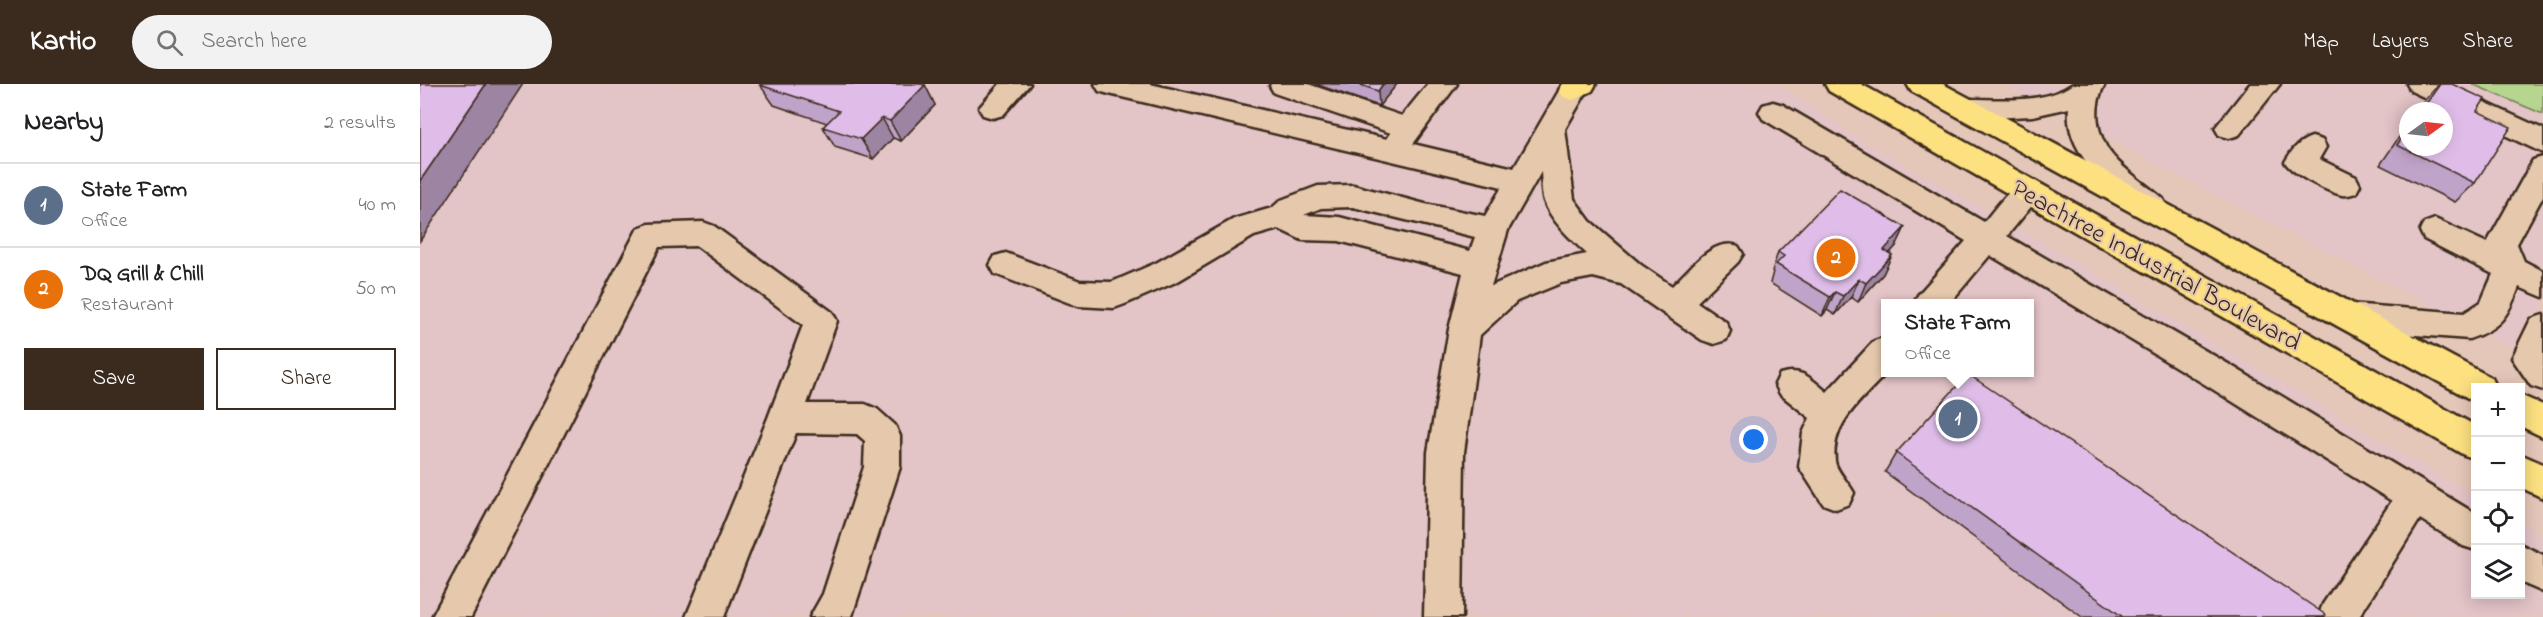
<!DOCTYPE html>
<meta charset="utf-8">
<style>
body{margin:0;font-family:"Indie Flower",sans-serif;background:#f2f2f2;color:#202124}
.controls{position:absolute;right:18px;bottom:18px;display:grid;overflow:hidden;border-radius:0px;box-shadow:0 3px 15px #0003}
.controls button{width:54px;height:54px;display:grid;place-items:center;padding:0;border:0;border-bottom:2px solid #e0e0e0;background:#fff;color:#202124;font:30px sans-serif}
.compass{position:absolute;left:1979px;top:18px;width:54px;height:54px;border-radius:50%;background:#fff;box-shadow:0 3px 15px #0003;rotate:75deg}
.you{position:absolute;left:1334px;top:356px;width:21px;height:21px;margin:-15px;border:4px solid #fff;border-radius:50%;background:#1a73e8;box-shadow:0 0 0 9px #1a73e833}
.badge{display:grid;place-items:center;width:39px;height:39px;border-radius:50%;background:#3b2a1e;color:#fff;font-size:20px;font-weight:700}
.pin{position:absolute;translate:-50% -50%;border:3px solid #fff;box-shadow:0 2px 6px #0006}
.popup{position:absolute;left:1461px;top:215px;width:153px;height:78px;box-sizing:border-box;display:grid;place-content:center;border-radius:0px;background:#fff;filter:drop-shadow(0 2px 4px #0005);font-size:20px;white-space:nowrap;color:#757577}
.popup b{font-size:22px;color:#202124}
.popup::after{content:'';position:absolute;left:50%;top:100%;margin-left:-12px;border:12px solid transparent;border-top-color:#fff}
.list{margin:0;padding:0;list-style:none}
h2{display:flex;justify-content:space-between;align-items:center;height:78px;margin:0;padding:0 24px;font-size:26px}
h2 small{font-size:20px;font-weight:400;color:#757577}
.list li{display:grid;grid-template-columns:39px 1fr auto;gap:18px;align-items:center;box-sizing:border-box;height:84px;padding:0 24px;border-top:2px solid #e0e0e0}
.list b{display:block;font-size:22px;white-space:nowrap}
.list p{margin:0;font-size:20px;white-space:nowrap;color:#757577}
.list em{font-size:20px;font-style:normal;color:#757577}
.actions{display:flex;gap:12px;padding:18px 24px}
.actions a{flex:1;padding:14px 0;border:2px solid #3b2a1e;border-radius:0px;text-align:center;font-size:21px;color:#3b2a1e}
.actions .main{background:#3b2a1e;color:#fff}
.icon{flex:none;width:33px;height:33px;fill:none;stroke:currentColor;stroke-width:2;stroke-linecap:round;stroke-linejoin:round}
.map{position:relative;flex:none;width:2123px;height:533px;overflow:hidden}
header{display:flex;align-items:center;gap:36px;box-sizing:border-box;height:84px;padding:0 30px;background:#3b2a1e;color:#fff}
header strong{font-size:28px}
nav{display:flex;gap:33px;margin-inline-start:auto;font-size:21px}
.search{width:420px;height:54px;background:#f2f2f2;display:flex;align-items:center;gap:15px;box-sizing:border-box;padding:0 21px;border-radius:33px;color:#757577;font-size:22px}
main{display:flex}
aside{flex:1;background:#fff}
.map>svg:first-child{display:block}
.built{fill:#e3c4c7;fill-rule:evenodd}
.green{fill:#b6d690;stroke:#788057;stroke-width:1.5}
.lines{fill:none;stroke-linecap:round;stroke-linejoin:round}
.minor-casing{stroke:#3b2a1e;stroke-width:5}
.highway-casing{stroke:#3b2a1e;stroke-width:5}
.minor{fill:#e6c9ad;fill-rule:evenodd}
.highway{fill:#fde080;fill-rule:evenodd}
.wall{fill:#c0a3c8;stroke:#3b2a1e;stroke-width:1.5}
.shaded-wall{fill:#9c84a2;stroke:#3b2a1e;stroke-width:1.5}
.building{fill:#dfbde8;stroke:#3b2a1e;stroke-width:1.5}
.labels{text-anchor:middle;stroke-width:4.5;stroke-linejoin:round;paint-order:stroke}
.street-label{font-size:26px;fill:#3b2a1e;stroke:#e6c9ad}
</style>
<header>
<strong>Kartio</strong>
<div class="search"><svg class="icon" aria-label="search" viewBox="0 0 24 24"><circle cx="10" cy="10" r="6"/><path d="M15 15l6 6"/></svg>Search here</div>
<nav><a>Map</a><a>Layers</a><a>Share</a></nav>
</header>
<main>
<aside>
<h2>Nearby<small>2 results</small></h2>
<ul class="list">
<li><span class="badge" style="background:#5c6f8a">1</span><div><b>State Farm</b><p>Office</p></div><em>40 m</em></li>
<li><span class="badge" style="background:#e8710a">2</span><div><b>DQ Grill &amp; Chill</b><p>Restaurant</p></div><em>50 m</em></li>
</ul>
<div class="actions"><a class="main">Save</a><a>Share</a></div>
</aside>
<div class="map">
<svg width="2123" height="533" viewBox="0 0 2123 533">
<rect width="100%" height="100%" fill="#e5c7b9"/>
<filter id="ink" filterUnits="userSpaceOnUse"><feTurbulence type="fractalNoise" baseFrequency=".0167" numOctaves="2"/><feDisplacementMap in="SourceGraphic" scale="12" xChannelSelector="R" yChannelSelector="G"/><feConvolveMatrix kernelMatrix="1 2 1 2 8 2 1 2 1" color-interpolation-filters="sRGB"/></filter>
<g filter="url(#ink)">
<g class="built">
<path d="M0 0H1359L1428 48 1629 162 2055 412 2056 510H2100L2101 439 2123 452V533H0ZM1466 220H1610V288H1466Z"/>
<path d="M1582 0H2052L2123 30V280ZM1988 27H2024V63H1988Z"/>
</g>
<path class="green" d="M2052 0H2123V30Z"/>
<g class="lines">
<defs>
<g id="minor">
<path d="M580 0H610L583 31 573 34 563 31 559 24Z"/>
<path d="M675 0H730L967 55 971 49 854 9 850 2 851 0H888L982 32 1008 0H1037L993 60 1094 84 1143 0H1171L1145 45 1154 115 1170 137 1221 181 1252 202C1270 186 1292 153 1318 162L1323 170 1318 178 1277 218 1306 238 1310 247 1306 256 1294 260 1282 256 1201 200 1173 193 1141 199 1097 217 1060 251 1044 368 1042 533H1004L1008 368 1029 245 1043 189 919 157 882 156 859 145 834 152 758 197 705 220 694 224 658 222 647 218 575 190 570 181 575 172 586 169 660 197 692 198 736 179 814 135 852 124 861 116 898 102 933 101 1005 120 1065 132 1082 103 689 10 679 7ZM1121 88C1122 97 1121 108 1124 117 1130 136 1153 157 1167 170L1126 178 1071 202 1088 146ZM933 123 1055 153 1050 167 919 133 884 131 901 124Z"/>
<path d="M1653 0H1685C1672 22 1676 51 1692 71 1705 87 1727 101 1743 115L1747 123 1743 131 1732 134 1721 131C1691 104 1644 70 1649 24L1613 32 1548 35 1538 32 1534 25 1538 18 1548 15C1581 15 1625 20 1653 0Z"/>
<path d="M1830 0H1860L1819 51 1809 54 1799 51 1795 44Z"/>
<path d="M1987 0H2025L2123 45V69L1991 7Z"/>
<path d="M1353 18 1363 21 1564 138C1579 121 1594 93 1619 100L1623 108 1587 152 1810 281 2056 430V466L2043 462 2000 435 1939 533H1898L1903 520 1972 417 1786 301 1570 171 1529 220H1493L1498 211 1546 157 1343 35 1339 28 1343 21Z"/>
<path d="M1892 53 1902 56 1906 63 1899 75 1936 93 1940 101 1936 109C1931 110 1927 112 1922 111 1908 108 1872 90 1865 78 1872 66 1879 57 1892 53Z"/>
<path d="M2123 73V112L2097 160 2104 177 2123 187V213L2099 203C2087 233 2081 244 2049 255L1929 246 1918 242 1913 233 1918 224 1929 220 2044 229 2061 218 2073 190 2004 155 2000 147 2004 139 2015 135 2067 159 2113 76Z"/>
<path d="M283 138 294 142 412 228 417 237 387 320H445L457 325 475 341 480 352V383L432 532 390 533 403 510 444 383 445 357 437 350 376 349 304 533H266L348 334 383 241 277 162 239 163 51 533H12L218 144 229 140Z"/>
<path d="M2123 231V306L2111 302 2092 274 2111 235Z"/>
<path d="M1466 253 1467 288C1444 314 1410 339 1415 377 1416 387 1430 400 1434 409L1429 420 1416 425 1403 420 1379 383 1383 349 1390 334 1360 310 1355 300 1360 290C1382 283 1391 295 1407 308L1454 257Z"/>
<path d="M2100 460 2123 471V508L2100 498Z"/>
</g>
<g id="highway">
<path d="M1143 0H1176L1172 7 1153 16 1143 13 1139 6Z"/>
<path d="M1405 0H1441L2056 342V375L2044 371 1409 7Z"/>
<path d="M1487 0H1523L2072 294 2077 304H2056V317L2048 314 1491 7Z"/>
<path d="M2100 311 2123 321V353L2100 342Z"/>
<path d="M2100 370 2123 380V414L2100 403Z"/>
</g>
</defs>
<use href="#minor" class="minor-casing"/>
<use href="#highway" class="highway-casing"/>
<use href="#minor" class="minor"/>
<use href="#highway" class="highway"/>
</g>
<g class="wall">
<path d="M895 0H977L959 22Z"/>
<path d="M2019 0H2032L2057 27 2055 99 2035 118 1960 81 1988 40V63L2024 27H1997L2005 16Z"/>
<path d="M340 1H505L515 21 481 57 473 54 453 75 415 63 403 43 407 39 354 21Z"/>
<path d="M1485 143 1476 162 1469 170 1472 171 1463 190 1438 218 1431 213 1415 231 1407 226 1402 232 1350 199 1353 188 1352 187 1358 168Z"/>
<path d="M1476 369 1904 533H1662L1465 388Z"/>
</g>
<g class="shaded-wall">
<path d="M66 0H103L0 157V97Z"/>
<path d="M963 0H977L959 22 958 7Z"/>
<path d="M505 1 515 21 481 57 470 37Z"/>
<path d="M462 34 473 54 453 75 441 55Z"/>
<path d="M1485 143 1476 162 1455 185 1464 166Z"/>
<path d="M1472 171 1463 190 1438 218 1446 199Z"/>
<path d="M1439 195 1431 213 1415 231 1423 212Z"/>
<path d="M1415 208 1407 226 1402 232 1410 213Z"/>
</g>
<g class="building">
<path d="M0 0H66L0 97Z"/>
<path d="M342 0H500L505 1 470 37 462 34 441 55 403 43 419 27 340 1Z"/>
<path d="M938 0H963L958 7Z"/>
<path d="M2020 0H2032L2065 15 2057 27 2091 43 2055 99 1977 61 1988 45V63H2024V27H2001Z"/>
<path d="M1420 105 1485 143 1464 166 1472 171 1446 199 1439 195 1423 212 1415 208 1410 213 1356 180 1364 172 1358 168Z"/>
<path d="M1548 290 1906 531 1904 533H1703L1476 369Z"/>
</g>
</g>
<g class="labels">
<g class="street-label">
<text transform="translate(1737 180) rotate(29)" y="9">Peachtree Industrial Boulevard</text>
</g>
</g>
</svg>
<div class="controls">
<button>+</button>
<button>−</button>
<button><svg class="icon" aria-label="locate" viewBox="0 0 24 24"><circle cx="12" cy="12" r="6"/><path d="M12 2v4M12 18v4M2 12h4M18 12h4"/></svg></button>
<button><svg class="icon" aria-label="layers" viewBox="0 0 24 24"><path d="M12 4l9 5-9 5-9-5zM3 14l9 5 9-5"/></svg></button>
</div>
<svg class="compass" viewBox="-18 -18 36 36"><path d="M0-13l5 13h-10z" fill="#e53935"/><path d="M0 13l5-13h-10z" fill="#757577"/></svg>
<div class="you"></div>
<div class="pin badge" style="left:1538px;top:335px;background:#5c6f8a">1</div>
<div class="popup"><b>State Farm</b>Office</div>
<div class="pin badge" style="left:1416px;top:174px;background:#e8710a">2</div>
</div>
</main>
